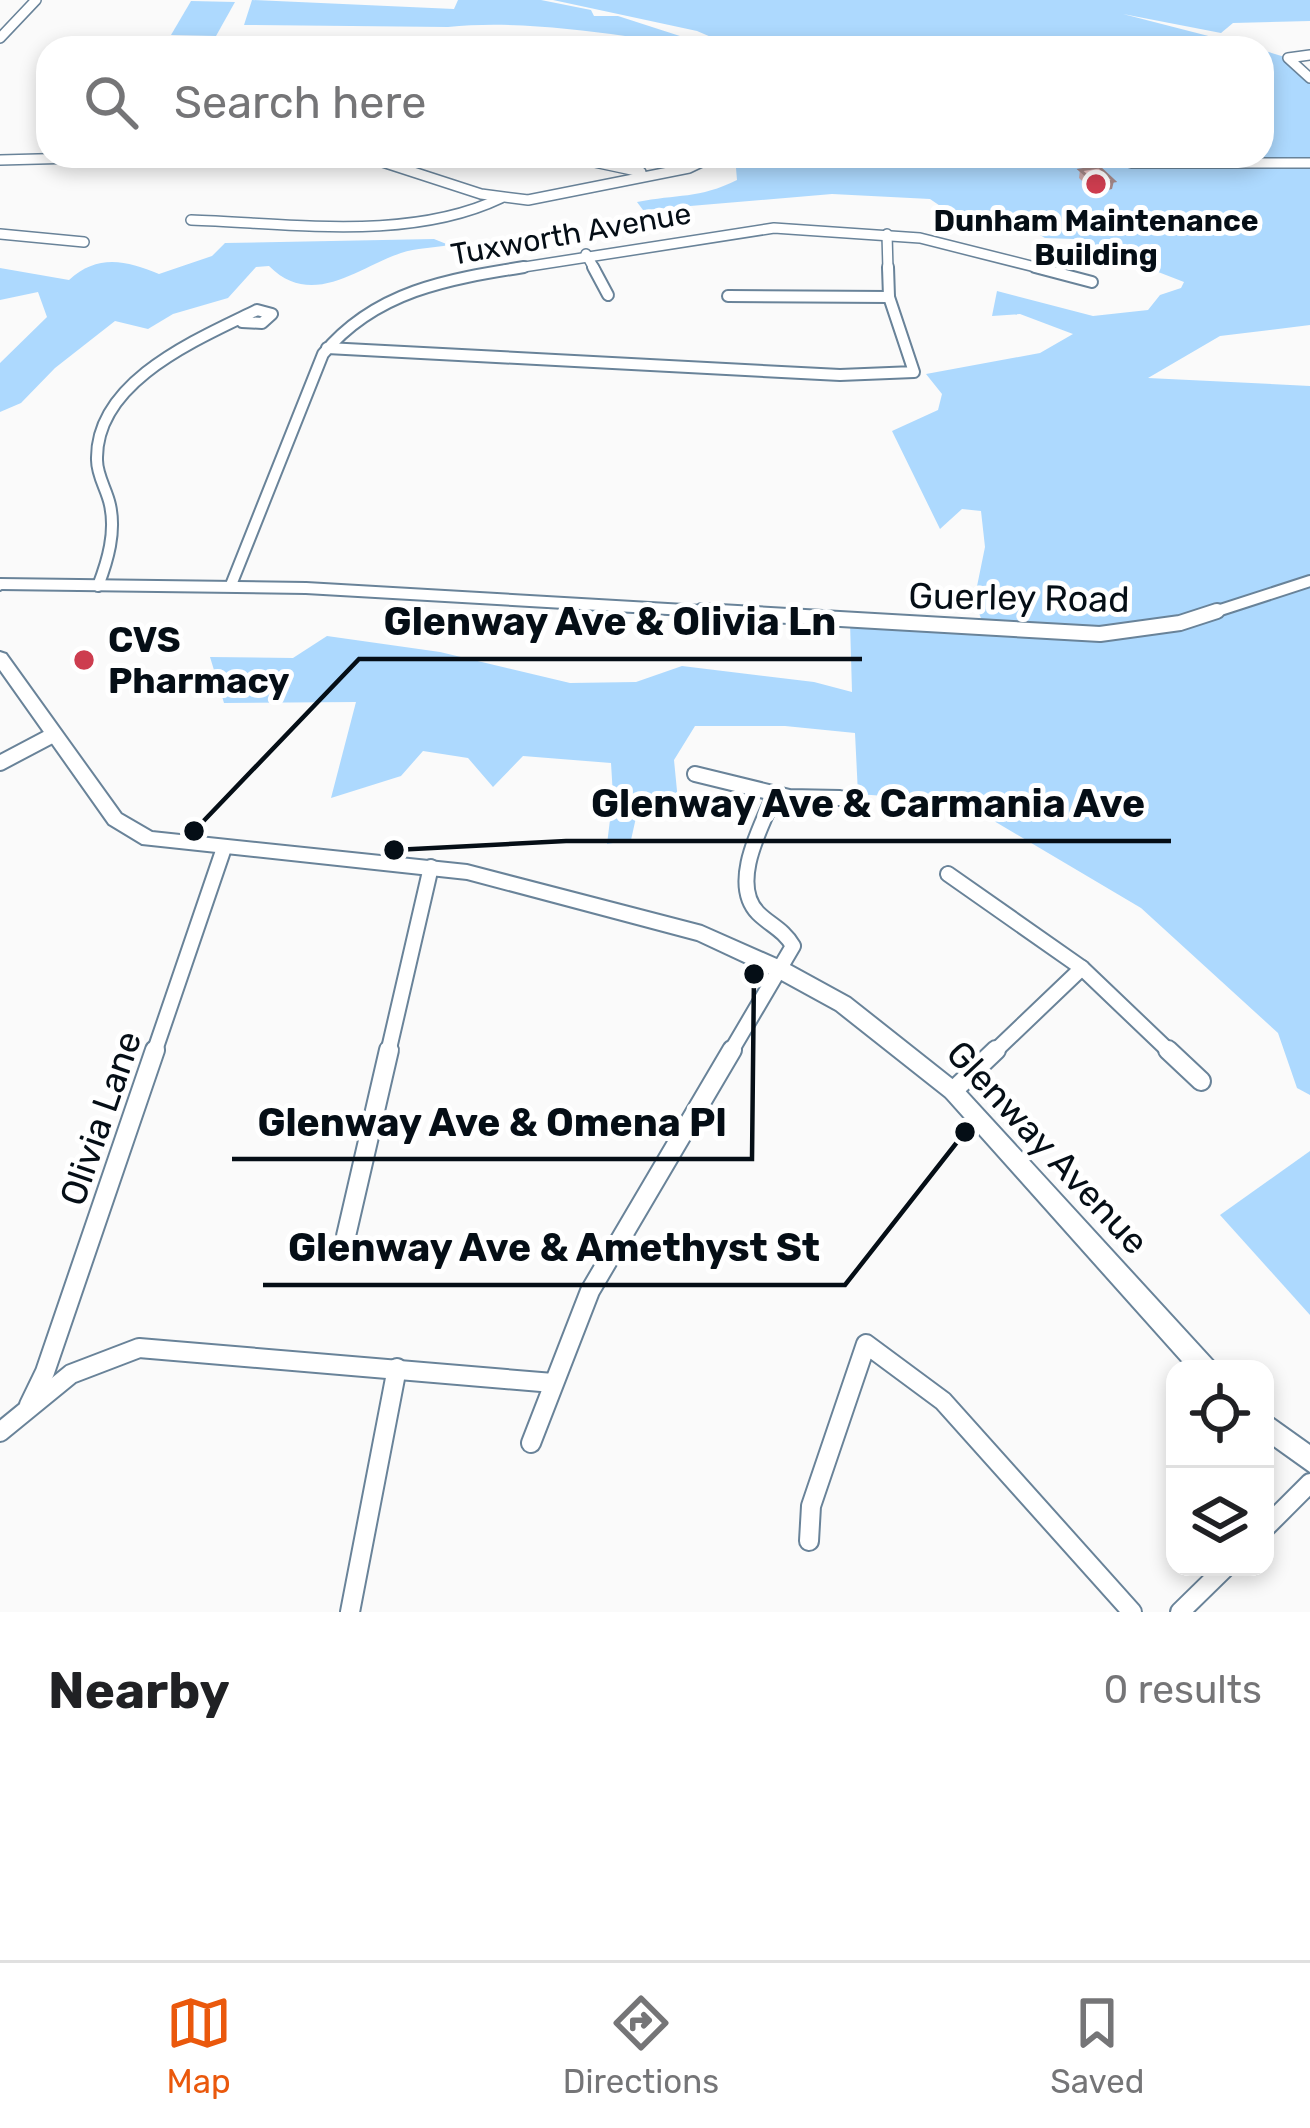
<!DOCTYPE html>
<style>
body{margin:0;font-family:Rubik,sans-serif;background:#f6f6f6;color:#202124}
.controls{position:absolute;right:36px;bottom:36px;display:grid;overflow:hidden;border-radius:24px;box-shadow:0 6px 18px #0003}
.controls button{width:108px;height:108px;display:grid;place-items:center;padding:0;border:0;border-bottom:3px solid #e0e0e0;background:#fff;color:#202124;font:60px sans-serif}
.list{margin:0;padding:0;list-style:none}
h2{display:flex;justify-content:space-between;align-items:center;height:156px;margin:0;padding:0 48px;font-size:51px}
h2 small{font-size:39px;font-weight:400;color:#757577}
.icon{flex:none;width:66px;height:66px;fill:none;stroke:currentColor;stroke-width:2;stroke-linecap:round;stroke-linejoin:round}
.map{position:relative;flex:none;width:1310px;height:1612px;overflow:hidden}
.search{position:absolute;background:#fff;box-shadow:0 6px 18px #0003;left:36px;right:36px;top:36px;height:132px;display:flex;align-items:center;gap:30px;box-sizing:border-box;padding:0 42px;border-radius:36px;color:#757577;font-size:45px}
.sheet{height:348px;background:#fff}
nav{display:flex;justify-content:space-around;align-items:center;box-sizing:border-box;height:168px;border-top:3px solid #e0e0e0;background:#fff;font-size:33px;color:#757577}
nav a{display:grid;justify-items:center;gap:6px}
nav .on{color:#ea580c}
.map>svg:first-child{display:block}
.green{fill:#add9fe}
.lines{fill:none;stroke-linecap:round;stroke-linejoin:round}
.minor-far3-casing{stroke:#698399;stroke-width:12}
.minor-far2-casing{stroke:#698399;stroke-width:14}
.minor-far1-casing{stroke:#698399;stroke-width:18}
.minor-casing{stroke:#698399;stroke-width:22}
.major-casing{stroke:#698399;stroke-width:4}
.minor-far3{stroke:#fff;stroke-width:9}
.minor-far2{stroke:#fff;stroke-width:10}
.minor-far1{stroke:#fff;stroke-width:14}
.minor{stroke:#fff;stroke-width:18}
.major{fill:#fff;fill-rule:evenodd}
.wall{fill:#c7a5a5}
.shaded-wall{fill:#a28686}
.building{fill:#e7c0c0;stroke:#a28686;stroke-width:3}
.poi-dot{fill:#cd3d4f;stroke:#fff;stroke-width:4.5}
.labels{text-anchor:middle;stroke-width:10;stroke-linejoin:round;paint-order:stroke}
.far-poi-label{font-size:30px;font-weight:bold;fill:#050e16;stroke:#fff}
.far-street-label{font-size:30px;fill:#050e16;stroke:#fff}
.street-label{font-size:36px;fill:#050e16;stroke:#fff}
.poi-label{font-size:36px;font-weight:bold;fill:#050e16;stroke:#fff;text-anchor:start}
.leader{fill:none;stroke:#050e16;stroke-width:4.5}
.callout-dot{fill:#050e16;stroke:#fff;stroke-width:4.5}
.callout-label{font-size:39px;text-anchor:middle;font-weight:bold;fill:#050e16;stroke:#fff;stroke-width:10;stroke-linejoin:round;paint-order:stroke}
</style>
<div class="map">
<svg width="1310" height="1612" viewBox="0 0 1310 1612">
<rect width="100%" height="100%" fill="#fafafa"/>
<g class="green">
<path d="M252 0 454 9 458 0H541L591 10 594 16H618L717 48C684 48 657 41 625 36 568 28 504 21 448 27L244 25Z"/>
<path d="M553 0H1310V21L1233 23 1221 33 1123 14 1255 48H720L725 43 697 31Z"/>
<path d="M191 1 235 2 216 36 171 35Z"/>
<path d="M1262 50 1288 58 1310 78V325L1220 336 1148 378 1310 386V1095L1297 1088 1278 1033 1141 908 962 802 858 794 855 733 785 726H695L674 760 678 801 641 795 631 840 607 844 613 796 611 763 523 756 493 787 468 758 423 751 401 776 331 798 356 702 224 703 210 657 293 658 327 636 440 652 570 683 636 682 682 666 814 682 852 692 850 622 985 628 974 601 985 547 981 511 962 509 940 529 892 431 938 410 942 394 926 374 1040 353 1073 334 1020 314 992 316 997 291 1093 316 1148 310 1160 295 1181 288 1184 282 1073 239 1045 238 1019 223 952 214 930 199 832 194 643 210 637 202C677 194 699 199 737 180L736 168 775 156H1262Z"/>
<path d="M434 239 449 245C434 248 416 248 401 253 357 268 312 309 269 266L256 267 228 298 173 314 148 329 115 321 55 368 21 403 0 412V363L47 317 38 292 0 300V268L69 280C97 254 126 260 159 274L212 256 225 243Z"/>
<path d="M1310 1151V1315L1220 1215Z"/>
</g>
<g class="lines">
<defs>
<g id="minor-far3">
<path d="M0 38 36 0"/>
<path d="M479 44 576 48"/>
<path d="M1310 55 1288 58 1310 78"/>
<path d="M364 156 481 194 528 200 689 168 714 156"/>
<path d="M566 156 641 172"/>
<path d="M1109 156 1132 163H1310"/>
<path d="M0 160 152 156"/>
<path d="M191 220C290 223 409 242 501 198"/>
<path d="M0 234 84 242"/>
<path d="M887 234 888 270"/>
<path d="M586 254 595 270"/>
<path d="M505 270 774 228 920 238 1047 270"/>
</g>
<g id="minor-far2">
<path d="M593 267 608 295"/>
<path d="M1035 267 1092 282"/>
<path d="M728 296 889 297"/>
<path d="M327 348 840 375 914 372 889 297 888 267"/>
<path d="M0 584 306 588 754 614"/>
<path d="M231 585 323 354C375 291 448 279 524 267"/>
<path d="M98 586C108 560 116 532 110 505 107 490 97 476 97 460 95 381 198 339 257 310L272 314 262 323 242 322"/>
<path d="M1208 614 1310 581"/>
</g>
<g id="minor-far1">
<path d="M702 611 1100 634 1180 623 1217 611"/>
<path d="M0 763 53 735"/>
<path d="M695 774 789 797 840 798"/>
<path d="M948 874 1082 968 1171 1053"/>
<path d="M154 1053 224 848"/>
<path d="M388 1053 431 867"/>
<path d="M730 1053 793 946C784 930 770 925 758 913 729 883 762 825 775 794"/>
<path d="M993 1053 1082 968"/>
</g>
<g id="minor">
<path d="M1168 1050 1201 1081"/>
<path d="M953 1091 996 1050"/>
<path d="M346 1236 389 1050"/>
<path d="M29 1405 45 1372 155 1050"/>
<path d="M0 1432 71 1374 139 1348 553 1383"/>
<path d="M531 1443 590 1291 732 1050"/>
<path d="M1265 1528 1310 1483"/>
<path d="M809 1541 811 1506 866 1344 943 1401 1132 1612"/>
<path d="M350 1612 397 1368"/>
<path d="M1180 1612 1226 1567"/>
</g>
<g id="major">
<path d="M0 579 8 585 0 590Z"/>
<path d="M0 652 6 654 121 814 152 832 467 865 702 926 788 964 850 998 960 1085 1213 1361 1217 1369H1189L946 1097 836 1010 774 976 697 940 467 879 142 844 109 824 0 670Z"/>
<path d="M1265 1413 1310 1445V1472L1265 1440Z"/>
</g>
</defs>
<use href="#minor-far3" class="minor-far3-casing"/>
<use href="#minor-far2" class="minor-far2-casing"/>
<use href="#minor-far1" class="minor-far1-casing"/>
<use href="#minor" class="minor-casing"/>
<use href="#major" class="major-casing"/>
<use href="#minor-far3" class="minor-far3"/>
<use href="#minor-far2" class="minor-far2"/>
<use href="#minor-far1" class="minor-far1"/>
<use href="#minor" class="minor"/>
<use href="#major" class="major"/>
</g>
<path class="wall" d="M1080 170 1112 189 1094 192 1079 178Z"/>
<path class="shaded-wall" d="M1114 181 1112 189 1094 192 1096 184Z"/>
<path class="building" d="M1099 167 1114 181 1096 184 1080 170Z"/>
<g class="poi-dot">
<circle cx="1096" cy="184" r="12"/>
<circle cx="84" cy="660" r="12"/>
</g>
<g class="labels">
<g class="far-poi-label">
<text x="1096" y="231">Dunham Maintenance<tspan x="1096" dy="34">Building</tspan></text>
</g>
<g class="far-street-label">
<text transform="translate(571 234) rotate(-10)" y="10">Tuxworth Avenue</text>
</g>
<g class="street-label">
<text transform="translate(1019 597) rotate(1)" y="13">Guerley Road</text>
<text transform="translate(100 1118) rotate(-71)" y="13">Olivia Lane</text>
<text transform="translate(1048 1147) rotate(47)" y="13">Glenway Avenue</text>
</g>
<g class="poi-label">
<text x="108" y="652">CVS<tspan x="108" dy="41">Pharmacy</tspan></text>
</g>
</g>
<path class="leader" d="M194 831L359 659H862M394 850L566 841H1171M754 974L752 1159H232M965 1132L845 1285H263"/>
<g class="callout-dot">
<circle cx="194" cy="831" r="12"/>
<circle cx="394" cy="850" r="12"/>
<circle cx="754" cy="974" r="12"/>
<circle cx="965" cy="1132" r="12"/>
</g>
<g class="callout-label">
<text x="610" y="635">Glenway Ave &amp; Olivia Ln</text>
<text x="868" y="817">Glenway Ave &amp; Carmania Ave</text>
<text x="492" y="1136">Glenway Ave &amp; Omena Pl</text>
<text x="554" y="1261">Glenway Ave &amp; Amethyst St</text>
</g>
</svg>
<div class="controls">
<button><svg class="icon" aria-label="locate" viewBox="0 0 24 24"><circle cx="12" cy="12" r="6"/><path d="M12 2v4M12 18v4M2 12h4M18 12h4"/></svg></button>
<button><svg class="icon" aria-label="layers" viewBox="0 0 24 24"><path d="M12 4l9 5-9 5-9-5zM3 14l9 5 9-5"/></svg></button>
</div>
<div class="search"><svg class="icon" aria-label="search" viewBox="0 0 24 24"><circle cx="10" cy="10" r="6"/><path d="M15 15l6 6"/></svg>Search here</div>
</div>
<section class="sheet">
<h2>Nearby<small>0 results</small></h2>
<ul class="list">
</ul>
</section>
<nav>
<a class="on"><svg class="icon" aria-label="map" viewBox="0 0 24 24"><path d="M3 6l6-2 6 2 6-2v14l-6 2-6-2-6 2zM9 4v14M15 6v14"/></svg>Map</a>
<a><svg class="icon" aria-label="directions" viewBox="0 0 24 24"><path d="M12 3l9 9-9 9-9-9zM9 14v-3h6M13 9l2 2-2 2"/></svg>Directions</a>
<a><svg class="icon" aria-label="saved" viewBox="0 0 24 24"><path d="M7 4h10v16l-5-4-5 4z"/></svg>Saved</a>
</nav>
